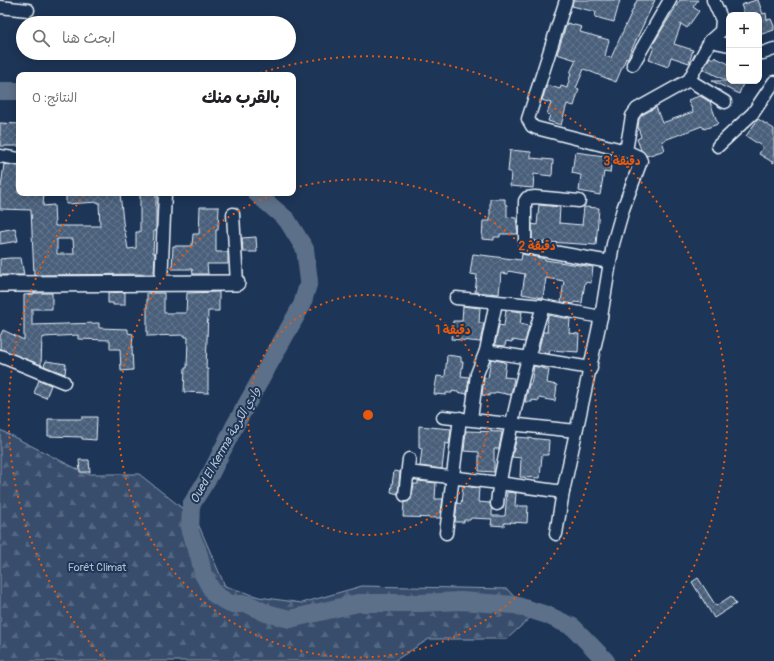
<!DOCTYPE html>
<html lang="ar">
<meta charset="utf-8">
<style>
body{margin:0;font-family:Pangolin,"Playpen Sans Arabic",sans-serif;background:#f2f2f2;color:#202124;direction:rtl}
.controls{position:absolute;right:12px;top:12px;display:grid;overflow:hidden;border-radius:8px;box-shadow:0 2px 10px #0003}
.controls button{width:36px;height:36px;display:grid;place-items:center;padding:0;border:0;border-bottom:1px solid #e0e0e0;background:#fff;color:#202124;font:20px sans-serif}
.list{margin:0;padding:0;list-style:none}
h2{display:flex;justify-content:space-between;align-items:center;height:52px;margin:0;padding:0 16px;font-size:17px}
h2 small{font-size:13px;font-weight:400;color:#757577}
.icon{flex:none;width:22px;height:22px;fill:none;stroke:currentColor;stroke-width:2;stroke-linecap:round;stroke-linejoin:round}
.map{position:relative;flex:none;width:774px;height:661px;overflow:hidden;direction:ltr}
.search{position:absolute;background:#fff;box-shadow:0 2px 10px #0003;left:16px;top:16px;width:280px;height:44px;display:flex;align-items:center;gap:10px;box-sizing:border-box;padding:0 14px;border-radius:22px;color:#757577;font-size:15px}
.panel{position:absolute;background:#fff;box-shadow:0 2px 10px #0003;left:16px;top:72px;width:280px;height:124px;border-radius:8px;direction:rtl}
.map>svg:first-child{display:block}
.forest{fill:url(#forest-firs);stroke:#909fb2}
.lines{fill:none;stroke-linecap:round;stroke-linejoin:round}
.river{stroke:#5d7089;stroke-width:18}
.building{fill:url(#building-cross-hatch);stroke:#e8f1f8;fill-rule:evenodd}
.minor-casing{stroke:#e8f1f8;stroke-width:15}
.tertiary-casing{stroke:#e8f1f8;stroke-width:18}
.minor{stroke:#1d3557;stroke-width:12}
.tertiary{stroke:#1d3557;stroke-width:15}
.ring{fill:none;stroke:#e8590c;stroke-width:2;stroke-dasharray:2 4}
.labels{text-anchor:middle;stroke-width:4;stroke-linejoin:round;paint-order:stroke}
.park-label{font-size:11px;fill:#b3c0ce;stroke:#1d3557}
.water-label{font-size:12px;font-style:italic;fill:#b7c4d1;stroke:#1d3557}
.centre{fill:#e8590c;stroke:#1d3557;stroke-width:2}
.ring-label{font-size:12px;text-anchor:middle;font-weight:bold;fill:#e8590c;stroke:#1d3557;stroke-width:4;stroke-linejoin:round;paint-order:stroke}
</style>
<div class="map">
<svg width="774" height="661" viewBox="0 0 774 661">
<defs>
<pattern id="forest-firs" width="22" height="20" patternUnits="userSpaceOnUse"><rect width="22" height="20" fill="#374d6c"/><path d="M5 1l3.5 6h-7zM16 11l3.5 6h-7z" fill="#546782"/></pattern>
<pattern id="building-cross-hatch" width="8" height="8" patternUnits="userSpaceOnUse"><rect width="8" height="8" fill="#495e7a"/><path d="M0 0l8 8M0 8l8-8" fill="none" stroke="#63768e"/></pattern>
</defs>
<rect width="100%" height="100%" fill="#1d3557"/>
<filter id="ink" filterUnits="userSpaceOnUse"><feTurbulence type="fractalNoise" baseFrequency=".025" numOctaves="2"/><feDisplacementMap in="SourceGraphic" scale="8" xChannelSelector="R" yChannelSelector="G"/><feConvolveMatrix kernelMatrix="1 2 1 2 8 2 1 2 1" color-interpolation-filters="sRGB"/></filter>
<g filter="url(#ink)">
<path class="forest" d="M0 430 87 474H139L196 519 225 586 259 597 302 603 362 586 507 589 532 616 507 639H429L394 661H0Z"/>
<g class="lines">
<g class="river">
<path d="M0 91H19"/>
<path d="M256 193 287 220 305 249 309 281 302 305 234 427 211 473 191 505 190 532 199 555 203 574 214 594 230 604H248L266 613 290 619 358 603H420L461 601 515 605 547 615 573 627 606 661"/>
</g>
</g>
<g class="building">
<path d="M573 0H620L614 22 595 17 596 12 572 6Z"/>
<path d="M637 0H655L627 59 626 58 616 82 584 69 576 88 579 89 574 106 567 104 561 125 548 121 550 115 547 114 551 103 542 100 547 85 560 89 561 86 567 88 571 73H570L576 60 557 54 567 23 582 27 580 32 609 40 605 56 611 58Z"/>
<path d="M680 0H698L693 7 699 11 687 28 681 24 674 44 693 50 689 63 671 57 668 67 649 60 654 47 652 46Z"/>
<path d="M756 0H758L763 14 766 13 767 20 771 19 774 26V30L759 35V16L761 15H745L741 5Z"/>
<path d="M710 57 713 59 714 57 729 64V81H744L739 94 712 81H727L703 69Z"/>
<path d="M700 96 710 102 718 124 704 129 702 126 662 141 665 150 647 156 641 150 637 139 641 137 638 127 639 119 642 115 656 107 662 123 693 112 688 100Z"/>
<path d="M758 119 774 129V163L759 154 763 147 746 136Z"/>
<path d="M0 123 19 124V146H0Z"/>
<path d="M510 150 531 152V158L553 160 552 176 534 174 533 188 510 186 511 172H508Z"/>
<path d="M575 152 612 157 610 173 604 172 600 195 579 191 581 175 572 173Z"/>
<path d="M4 164 19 166 18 193H44L43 206 54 205 55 226H100L99 202 66 204V193H120L124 231H125L128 249 136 248V232H140V193H156V231H154L153 253H155L154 274 34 275 31 210 0 209V187H1ZM57 239H73L74 254H57Z"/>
<path d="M490 199H505V204L507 205V217L516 218 518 234H500V237H494V240L482 239 483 221H490Z"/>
<path d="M539 205 560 207 559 223 582 225 584 207 599 208 596 245 532 241V224L537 225Z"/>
<path d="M200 207H219L218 230H216V252H228V264H207L208 274H193L192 269H172L173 246H192L193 234H199Z"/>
<path d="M15 228 18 241 0 244V231Z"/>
<path d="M256 237 257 252H243L242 238Z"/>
<path d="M473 254 521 260 522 254 545 259V260L593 267 591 283 585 282 582 303 574 302V304L561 302 564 281 546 278 543 298 522 294 525 274 508 271V274L501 273 499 294 475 292 477 275 470 274Z"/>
<path d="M10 258H21L24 275H0V259Z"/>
<path d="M125 292V305H113V303H108V293Z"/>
<path d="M219 292V311H208L206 369H208V393L184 392 185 368H187L188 337H185V335L147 336V293H164V313H186L187 293Z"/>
<path d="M34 293H52V309H32V325L99 323V328L128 329V333L133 334 132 349 133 370 121 371 120 349H110V340L78 339V335L44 337V338H42L41 365 0 349V336L3 330 24 340V295L34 294Z"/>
<path d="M463 306 480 308 479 323H484L480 342 451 339 453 321H462Z"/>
<path d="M506 310 522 312 520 324 529 326 525 342 512 340V342L506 341 505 346 495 345 499 325 504 326Z"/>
<path d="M548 315 570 319 569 333 579 334 578 352 550 350 549 354 538 352 543 332H547Z"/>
<path d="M447 355 461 357V362H463L461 376 469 377 467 394 452 391V393H446V395L434 394 437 376 445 377Z"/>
<path d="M491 359 504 362V363H506L504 377 514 378 511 395 496 392 495 394H489V396L482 395 484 377 488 378Z"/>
<path d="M46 361 66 364 65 374 44 366Z"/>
<path d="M534 366 549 370 547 383 557 385 555 401 539 398V401L532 400V402H525L529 384H531Z"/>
<path d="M39 380 51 385 46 398 34 393Z"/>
<path d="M82 417H97L96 440 82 439V437L48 436V419H82Z"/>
<path d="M419 426 451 429 449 444 445 443 442 469 420 466 422 449 419 448Z"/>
<path d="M466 431 502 432 499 449H494V472L479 471V452L464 451Z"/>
<path d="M517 437 549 440 548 455H542L540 478 520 477 521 458 512 457Z"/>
<path d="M79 460H89L90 472H80Z"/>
<path d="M394 471 400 472 398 494 391 492Z"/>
<path d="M418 481 436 483 435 499H443L440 518 403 517 404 502H408L411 499 414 484H418Z"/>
<path d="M463 486 479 488 478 502 490 503 492 510V516H505L507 492 516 493 515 506H528L527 523 510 522 511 523H504V526L491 525 492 519 471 518 470 520H464V522H455L457 503 461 504Z"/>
<path d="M698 578 716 606 731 596 736 604 714 618 692 582Z"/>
</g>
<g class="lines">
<defs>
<g id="minor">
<path d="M0 7 28 10"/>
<path d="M710 41 721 31 722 20 713 0"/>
<path d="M759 52 763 53 774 49"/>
<path d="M633 64 670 0"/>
<path d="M689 80 725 102"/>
<path d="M718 146 753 113 774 82"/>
<path d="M626 151 632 116 637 109 689 80 710 41 729 45"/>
<path d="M0 156 19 159"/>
<path d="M579 201 535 197 527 198 525 201V247L610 262"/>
<path d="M233 214 237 283"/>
<path d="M161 284 165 193"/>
<path d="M456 298 543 306 601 317"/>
<path d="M486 351 591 368"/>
<path d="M0 356 64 382"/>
<path d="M443 417 576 431"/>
<path d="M471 419 477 374 486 351 496 302"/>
<path d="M408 472 499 483 563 492"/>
<path d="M405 495 409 459"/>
<path d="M497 504C499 481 504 459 509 437 518 393 530 349 543 306"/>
<path d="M446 533 460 418"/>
<path d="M556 534 563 492 601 317 613 244 623 209 641 161 639 157 626 151 536 128 532 126 528 119 566 0"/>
</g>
<path id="tertiary" d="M0 284 237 283"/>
</defs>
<use href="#minor" class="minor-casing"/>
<use href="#tertiary" class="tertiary-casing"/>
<use href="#minor" class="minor"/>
<use href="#tertiary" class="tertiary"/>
</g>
</g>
<g class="ring">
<circle cx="368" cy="415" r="120"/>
<path d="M294 188A239 239 0 1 1 278 193"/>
<path d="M105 660A359 359 0 0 1 85 194M254 75A359 359 0 0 1 631 660"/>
</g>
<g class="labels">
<g class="park-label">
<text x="97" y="571">Forêt Climat</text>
</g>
<g class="water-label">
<text transform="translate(225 445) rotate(-61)" y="4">Oued El Kerma وادي الكرمة</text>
</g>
</g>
<circle cx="368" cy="415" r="6" class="centre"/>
<g class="ring-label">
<text x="622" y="165">3 دقيقة</text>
<text x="537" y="250">2 دقيقة</text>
<text x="453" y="334">1 دقيقة</text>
</g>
</svg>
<div class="controls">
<button>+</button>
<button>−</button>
</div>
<div class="search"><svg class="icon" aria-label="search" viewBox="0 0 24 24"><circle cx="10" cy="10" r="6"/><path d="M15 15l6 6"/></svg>ابحث هنا</div>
<section class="panel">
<h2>بالقرب منك<small>النتائج: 0</small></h2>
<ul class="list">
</ul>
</section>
</div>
